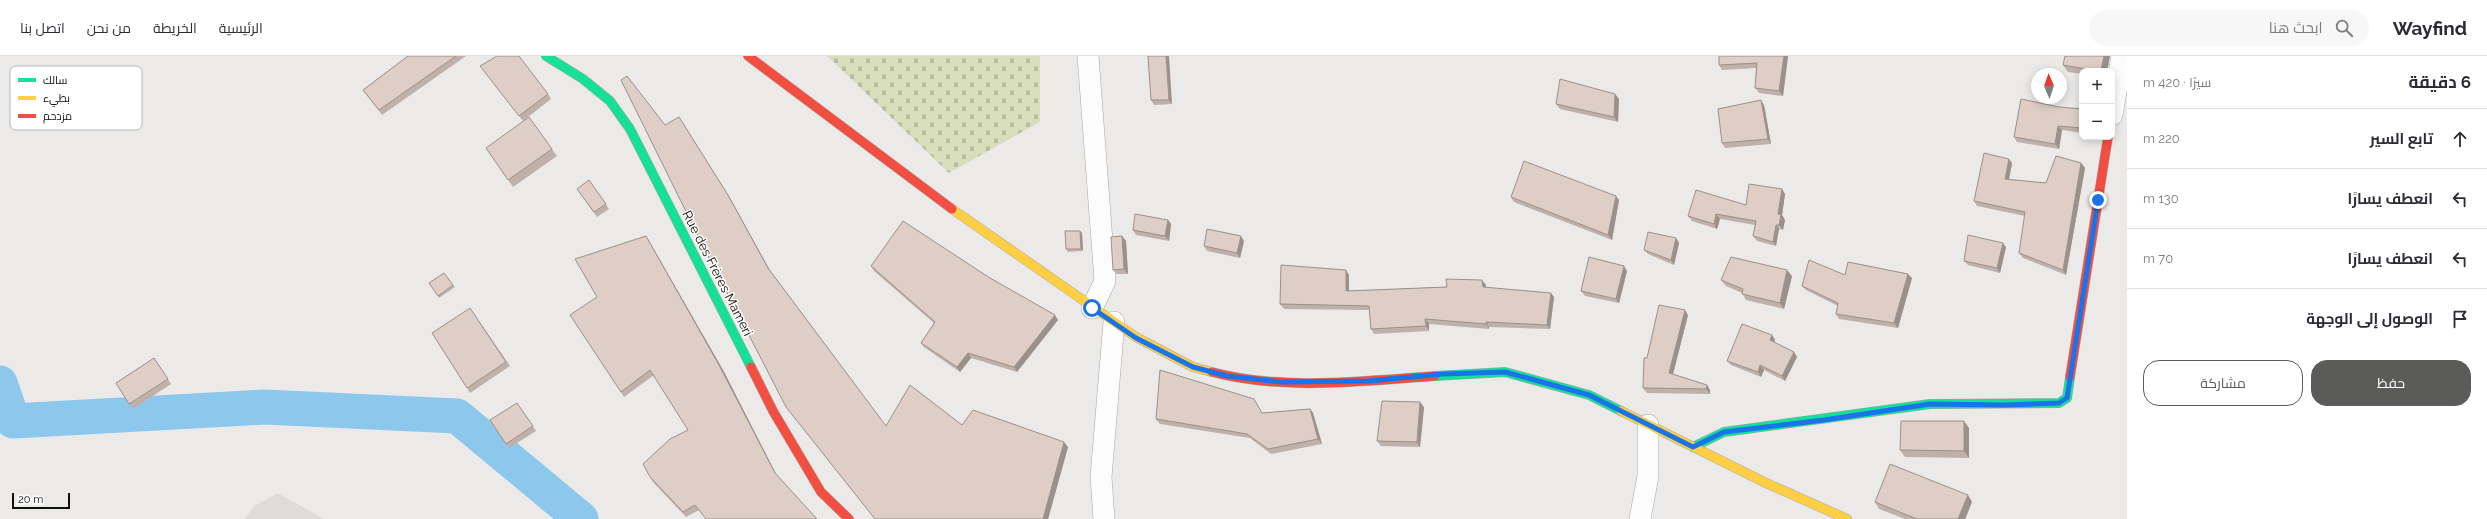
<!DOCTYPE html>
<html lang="ar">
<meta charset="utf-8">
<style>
body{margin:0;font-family:Raleway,Cairo,sans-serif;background:#f7f7f7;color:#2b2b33;direction:rtl}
.controls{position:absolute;right:12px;top:12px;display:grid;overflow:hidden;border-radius:8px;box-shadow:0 2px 10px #0003}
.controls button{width:36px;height:36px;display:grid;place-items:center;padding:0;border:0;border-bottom:1px solid #e1e1e2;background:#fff;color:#2b2b33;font:20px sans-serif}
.compass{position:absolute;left:2031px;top:12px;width:36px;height:36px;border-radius:50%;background:#fff;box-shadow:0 2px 10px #0003;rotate:358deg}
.scale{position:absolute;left:12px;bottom:10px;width:58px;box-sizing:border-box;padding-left:4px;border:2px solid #0e0e0d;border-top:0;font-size:11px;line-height:14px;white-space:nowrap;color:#0e0e0d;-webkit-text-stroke:3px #fff;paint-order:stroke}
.stop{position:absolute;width:12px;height:12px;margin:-9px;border:3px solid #1a73e8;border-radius:50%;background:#fff}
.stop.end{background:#1a73e8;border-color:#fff;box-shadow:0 1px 4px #0008}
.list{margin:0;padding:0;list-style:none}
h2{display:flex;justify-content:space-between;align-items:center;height:52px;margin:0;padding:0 16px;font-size:17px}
h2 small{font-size:13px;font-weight:400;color:#7c7c81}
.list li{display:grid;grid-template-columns:26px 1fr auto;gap:12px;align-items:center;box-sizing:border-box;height:60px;padding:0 16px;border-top:1px solid #e1e1e2}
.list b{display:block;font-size:15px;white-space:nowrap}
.list em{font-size:13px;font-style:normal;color:#7c7c81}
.actions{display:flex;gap:8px;padding:12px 16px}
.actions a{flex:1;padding:9px 0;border:1px solid #5b5b5a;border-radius:16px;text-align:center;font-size:14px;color:#5b5b5a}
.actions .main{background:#5b5b5a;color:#fff}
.icon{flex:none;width:22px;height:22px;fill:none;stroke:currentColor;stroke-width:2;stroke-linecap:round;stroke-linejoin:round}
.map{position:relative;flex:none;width:2127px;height:463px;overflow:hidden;direction:ltr}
header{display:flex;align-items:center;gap:24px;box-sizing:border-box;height:56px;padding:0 20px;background:#fff;border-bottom:1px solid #e1e1e2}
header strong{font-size:19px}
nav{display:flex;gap:22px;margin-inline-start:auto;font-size:14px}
.search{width:280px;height:36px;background:#f7f7f7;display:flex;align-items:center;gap:10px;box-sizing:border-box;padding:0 14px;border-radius:22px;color:#7c7c81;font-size:15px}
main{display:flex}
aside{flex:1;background:#fff}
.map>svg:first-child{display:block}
.built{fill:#dddbd5}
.cemetery{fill:url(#cemetery-stones)}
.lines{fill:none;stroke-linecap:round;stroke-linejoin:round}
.river{stroke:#8cc8ec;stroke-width:35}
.street-casing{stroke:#a9a8a7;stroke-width:22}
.fast-casing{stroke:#a9a8a7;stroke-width:10}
.slow-casing{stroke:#a9a8a7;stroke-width:10}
.jam-casing{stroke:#a9a8a7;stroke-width:10}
.street{stroke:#fcfcfc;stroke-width:21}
.fast{stroke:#16e098;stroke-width:9}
.slow{stroke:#ffcf43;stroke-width:9}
.jam{stroke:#f24e42;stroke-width:9}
.wall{fill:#bfb1a9}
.shaded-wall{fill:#9b908a}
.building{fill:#decec5;stroke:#9b908a}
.route{stroke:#1a73e8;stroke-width:5}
.labels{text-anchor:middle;stroke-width:3;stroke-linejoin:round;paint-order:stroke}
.street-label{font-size:13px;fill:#0e0e0d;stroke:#fff}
.key{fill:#fff;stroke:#b7b7b6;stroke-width:1}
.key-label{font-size:11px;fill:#0e0e0d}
</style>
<header>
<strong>Wayfind</strong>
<div class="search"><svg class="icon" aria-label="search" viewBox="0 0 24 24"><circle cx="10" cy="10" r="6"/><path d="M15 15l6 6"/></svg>ابحث هنا</div>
<nav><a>الرئيسية</a><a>الخريطة</a><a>من نحن</a><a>اتصل بنا</a></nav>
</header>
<main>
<aside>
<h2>6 دقيقة<small>سيرًا · 420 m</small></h2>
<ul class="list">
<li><svg class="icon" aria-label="ahead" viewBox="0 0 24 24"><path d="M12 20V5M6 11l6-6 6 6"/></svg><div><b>تابع السير</b></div><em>220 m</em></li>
<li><svg class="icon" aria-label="left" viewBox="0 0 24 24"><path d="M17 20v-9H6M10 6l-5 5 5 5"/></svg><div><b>انعطف يسارًا</b></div><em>130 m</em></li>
<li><svg class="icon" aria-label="left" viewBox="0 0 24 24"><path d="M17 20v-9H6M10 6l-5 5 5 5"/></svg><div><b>انعطف يسارًا</b></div><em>70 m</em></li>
<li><svg class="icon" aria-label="arrive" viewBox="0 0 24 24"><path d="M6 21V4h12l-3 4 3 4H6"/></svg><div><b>الوصول إلى الوجهة</b></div></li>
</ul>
<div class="actions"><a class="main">حفظ</a><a>مشاركة</a></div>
</aside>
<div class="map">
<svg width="2127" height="463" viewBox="0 0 2127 463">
<defs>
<pattern id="cemetery-stones" width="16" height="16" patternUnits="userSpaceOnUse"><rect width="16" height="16" fill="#d8ddbc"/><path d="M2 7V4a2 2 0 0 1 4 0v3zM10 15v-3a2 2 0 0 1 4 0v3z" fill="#b8bca0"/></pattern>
</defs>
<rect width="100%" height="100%" fill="#ebeae9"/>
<path class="built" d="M278 437 324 463H245L254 450Z"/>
<path class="cemetery" d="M827 0H1040V66L949 117Z"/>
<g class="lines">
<path class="river" d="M0 327 13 365 265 351 457 360 581 463"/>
<defs>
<g id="street">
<path d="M1088 0 1105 225 1092 252"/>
<path d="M2112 59 2122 0"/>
<path d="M1104 463 1101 421 1114 266"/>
<path d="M1640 463 1648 420V369"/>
</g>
<g id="fast">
<path d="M546 0 583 23 610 45 630 73 751 311"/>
<path d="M1435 320 1505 316 1589 339 1621 355"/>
<path d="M1693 391 1724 376 1930 348 2059 347 2067 342 2070 321"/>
</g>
<g id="slow">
<path d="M952 153 1136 281 1193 311 1212 316"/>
<path d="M1621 355 1766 427 1847 463"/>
</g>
<g id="jam">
<path d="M748 0 952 153"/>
<path d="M751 311 773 355 821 436 849 463"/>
<path d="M1212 316C1283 335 1362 325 1435 320"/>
<path d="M2070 321 2108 81"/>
</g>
</defs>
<use href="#street" class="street-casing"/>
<use href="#fast" class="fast-casing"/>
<use href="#slow" class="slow-casing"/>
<use href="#jam" class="jam-casing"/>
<use href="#street" class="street"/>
<use href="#fast" class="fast"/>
<use href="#slow" class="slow"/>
<use href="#jam" class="jam"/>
</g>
<g class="wall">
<path d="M408 0H466L382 59 363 34Z"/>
<path d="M1148 0 1172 48 1154 49 1151 44Z"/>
<path d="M1719 0H1788L1783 40 1759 37 1755 32 1756 12 1722 14 1719 9Z"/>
<path d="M2110 0 2107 15H2082V18L2068 16 2063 9Z"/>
<path d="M480 10 548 38 551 43 523 65Z"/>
<path d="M1615 38 1619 43 1618 66 1560 53 1556 48Z"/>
<path d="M1764 49 1771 88 1725 92 1722 87Z"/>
<path d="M2059 51 2082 53V77L2062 74 2059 93 2017 86 2014 81Z"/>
<path d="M682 66 731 144 771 216 886 370 962 369 1068 391 1048 463H875L786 351 665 69Z"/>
<path d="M486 92 552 93 557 100 513 131Z"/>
<path d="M2012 107 2009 124 2046 127 2081 107 2085 112 2066 219 2023 202 2019 197 2025 160 1977 150 1974 145Z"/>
<path d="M589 124 609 153 597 161 577 133Z"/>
<path d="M1782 133 1785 138 1782 159 1785 164 1783 174 1779 173 1776 190 1757 185 1753 180 1755 169 1720 163 1717 173 1692 165 1688 160 1746 149Z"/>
<path d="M1511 141 1619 144 1612 184 1514 146Z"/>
<path d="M1168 164 1171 168 1169 185 1136 179 1133 174Z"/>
<path d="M1080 175 1082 177 1083 195 1068 196 1066 193Z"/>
<path d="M646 180 649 185 723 314 777 420 699 454 686 461 653 426 650 421 688 374 654 319 624 341 621 336 597 241Z"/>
<path d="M1122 180 1126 185 1128 218H1117L1113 214Z"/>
<path d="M1676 182 1679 187 1674 209 1648 198 1644 194Z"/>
<path d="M1244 185 1240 202 1207 195 1204 190Z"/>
<path d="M2006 191 2000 217 1968 209 1964 205Z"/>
<path d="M871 210 990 222 1058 264 1017 316 971 302 960 316 924 291 921 287 934 267 874 215Z"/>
<path d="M1627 215 1619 247 1585 240 1581 235Z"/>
<path d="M1349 219V235L1486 229V232L1554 241 1550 273 1489 271V273L1429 268V275L1374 278 1371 273 1369 254 1284 253 1280 248Z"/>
<path d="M1845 219 1912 222 1898 272 1839 263 1836 258 1838 250 1806 234 1802 230Z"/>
<path d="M1792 220 1784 253 1746 244 1742 237 1726 230 1721 224Z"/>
<path d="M429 227 453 229 455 231 439 242Z"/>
<path d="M470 252 510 310 470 337 467 332Z"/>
<path d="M1688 259 1673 318 1707 329 1710 334V338L1647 337 1643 332 1647 302Z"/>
<path d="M1772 279 1775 284 1774 286 1794 296 1797 301 1785 325 1764 314 1761 321 1731 309 1727 305Z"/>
<path d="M154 302 171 328 133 353 116 327Z"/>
<path d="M1254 343 1262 357 1310 353 1313 357 1322 388 1271 398 1250 382 1160 368 1156 363Z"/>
<path d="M517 347 536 375 509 392 490 364Z"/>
<path d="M1424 351 1420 391 1381 390 1377 385Z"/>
<path d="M1969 372V402L1905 401 1900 394Z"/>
<path d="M1875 446H1972L1965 463H1905L1879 453Z"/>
</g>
<g class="shaded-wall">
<path d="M1166 0H1169L1172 48 1169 44Z"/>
<path d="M1784 0H1788L1783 40 1779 35Z"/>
<path d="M2104 0H2110L2107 15H2101Z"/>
<path d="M1615 38 1619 43 1618 66 1614 61Z"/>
<path d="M1761 44 1764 49 1771 88 1768 83Z"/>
<path d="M682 66 731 144 771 217 768 212Z"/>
<path d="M2058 70 2062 74 2059 93 2055 88Z"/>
<path d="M2009 103 2012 107 2008 128 2005 123Z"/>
<path d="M2081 107 2085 112 2066 219 2063 214Z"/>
<path d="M1782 133 1785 138 1782 159 1785 164 1783 174 1779 169 1778 158Z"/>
<path d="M1616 140 1619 144 1612 184 1608 179Z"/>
<path d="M1716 158 1720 163 1717 173 1714 168Z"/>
<path d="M1168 164 1171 168 1169 185 1165 180Z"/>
<path d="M1776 169 1779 173 1776 190 1773 186Z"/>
<path d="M1080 175 1082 177 1083 195 1081 193Z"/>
<path d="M646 180 649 185 723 314 778 422 775 417Z"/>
<path d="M1122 180 1126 185 1128 218 1124 213Z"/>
<path d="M1241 180 1244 185 1240 202 1237 197Z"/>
<path d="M1676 182 1679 187 1674 209 1671 204Z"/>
<path d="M2003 187 2006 191 2000 217 1997 212Z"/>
<path d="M1624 210 1627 215 1619 247 1616 243Z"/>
<path d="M1346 214 1349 219V239L1346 235Z"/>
<path d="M1787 214 1792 220 1784 253 1780 247Z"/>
<path d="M1908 218 1912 222 1898 272 1894 267Z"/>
<path d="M1482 224 1486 229V236L1483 231Z"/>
<path d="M1551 237 1554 241 1550 273 1547 269Z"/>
<path d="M1685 254 1688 259 1672 322 1669 317Z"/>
<path d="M1055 259 1058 264 1017 316 1014 311Z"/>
<path d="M1425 263 1429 268V275L1426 270Z"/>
<path d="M1486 266 1489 271V273L1486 268Z"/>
<path d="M1772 279 1775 284 1773 289 1770 284Z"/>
<path d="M1794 296 1797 301 1785 325 1782 320Z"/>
<path d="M968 297 971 302 960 316 957 311Z"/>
<path d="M1760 309 1764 314 1761 321 1758 316Z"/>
<path d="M1707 329 1710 334V338L1706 333Z"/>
<path d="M1420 346 1424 351 1420 391 1417 386Z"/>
<path d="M1310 353 1313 357 1322 388 1318 383Z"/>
<path d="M1964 365 1969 372V402L1964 395Z"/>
<path d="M1064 386 1068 391 1048 463H1043Z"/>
<path d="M1968 439 1972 446 1965 463H1958Z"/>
</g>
<g class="building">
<path d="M408 0H456L379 54 363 34Z"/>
<path d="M497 0H519L548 38 519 60 480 10Z"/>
<path d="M1148 0H1166L1169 44H1151Z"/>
<path d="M1719 0H1784L1779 35 1755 32 1757 7 1719 9Z"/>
<path d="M2065 0H2104L2101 15H2097L2063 9Z"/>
<path d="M627 20 665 69 679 61 728 139 768 212 886 370 910 329 962 369 973 354 1064 386 1043 463H875L786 351 704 192 621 24Z"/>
<path d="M1560 23 1615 38 1614 61 1556 48Z"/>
<path d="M2021 43 2059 51 2082 53V72L2058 70 2055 88 2014 81Z"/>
<path d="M1761 44 1768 83 1722 87 1718 53Z"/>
<path d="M529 61 552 93 508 124 486 92Z"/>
<path d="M1984 97 2009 103 2005 123 2046 127 2056 100 2081 107 2063 214 2019 197 2025 156 1974 145Z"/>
<path d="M1524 105 1616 140 1608 179 1511 141Z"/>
<path d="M589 124 606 148 594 156 577 133Z"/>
<path d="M1749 128 1782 133 1778 158 1781 159 1779 169H1776L1773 186 1753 180 1756 165 1716 158 1714 168 1688 160 1696 134 1746 149Z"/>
<path d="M1135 158 1168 164 1165 180 1133 174Z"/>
<path d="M903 165 990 222 1055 259 1014 311 968 297 957 311 921 287 935 266 871 210Z"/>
<path d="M1207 173 1241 180 1237 197 1204 190Z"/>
<path d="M1065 175H1080L1081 193H1066Z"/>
<path d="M1648 176 1676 182 1671 204 1644 194Z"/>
<path d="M1968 179 2003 187 1997 212 1964 205Z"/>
<path d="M646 180 719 309 775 417 817 463H706L695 449 683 456 650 421 643 408 670 383 688 374 650 314 621 336 570 259 597 241 575 203Z"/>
<path d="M1122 180 1124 213 1113 214 1111 181Z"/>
<path d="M1589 201 1624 210 1616 243 1581 235Z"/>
<path d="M1731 201 1787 214 1780 247 1742 238 1743 233 1721 224Z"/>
<path d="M1809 204 1845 219 1848 206 1908 218 1894 267 1836 258 1838 247 1802 230Z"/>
<path d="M1281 209 1346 214V235L1447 231 1446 223 1482 224 1483 231 1551 237 1547 269 1486 266V268L1425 263 1426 270 1371 273 1369 250 1280 248Z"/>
<path d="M444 217 453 229 438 240 429 227Z"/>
<path d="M1659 249 1685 254 1669 317 1707 329 1706 333 1643 332 1644 302H1647Z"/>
<path d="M470 252 506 306 467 332 432 277Z"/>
<path d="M1742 268 1772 279 1770 284 1794 296 1782 320 1760 309 1758 316 1727 305Z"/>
<path d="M154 302 168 323 129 348 116 327Z"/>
<path d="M1160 314 1254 343 1262 357 1310 353 1318 383 1268 393 1247 378 1156 363Z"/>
<path d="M1382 345 1420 346 1417 386 1377 385Z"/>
<path d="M517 347 533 370 506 388 490 364Z"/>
<path d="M1901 365H1964V395L1900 394Z"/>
<path d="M1890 408 1968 439 1958 463H1917L1875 446Z"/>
</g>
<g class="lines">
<path class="route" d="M1092 252 1136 282 1193 311 1227 320 1281 326 1368 325 1443 318 1505 316 1589 339 1693 391 1724 376 1824 364 1930 348 2003 349 2059 347 2067 342 2098 144"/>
</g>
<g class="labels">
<g class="street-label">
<text transform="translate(718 217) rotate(63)" y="5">Rue des Frères Mameri</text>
</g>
</g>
<rect x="10" y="10" width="132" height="64" rx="6" class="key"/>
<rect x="18" y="22" width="18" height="4" fill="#16e098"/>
<rect x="18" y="40" width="18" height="4" fill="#ffcf43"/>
<rect x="18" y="58" width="18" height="4" fill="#f24e42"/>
<g class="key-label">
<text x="43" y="28">سالك</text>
<text x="43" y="46">بطيء</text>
<text x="43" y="64">مزدحم</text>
</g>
</svg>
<div class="controls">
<button>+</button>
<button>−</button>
</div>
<svg class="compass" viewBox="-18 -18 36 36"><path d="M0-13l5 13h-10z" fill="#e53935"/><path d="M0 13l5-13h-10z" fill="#7c7c81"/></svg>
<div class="scale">20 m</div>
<div class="stop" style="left:1092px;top:252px"></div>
<div class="stop end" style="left:2098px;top:144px"></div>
</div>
</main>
